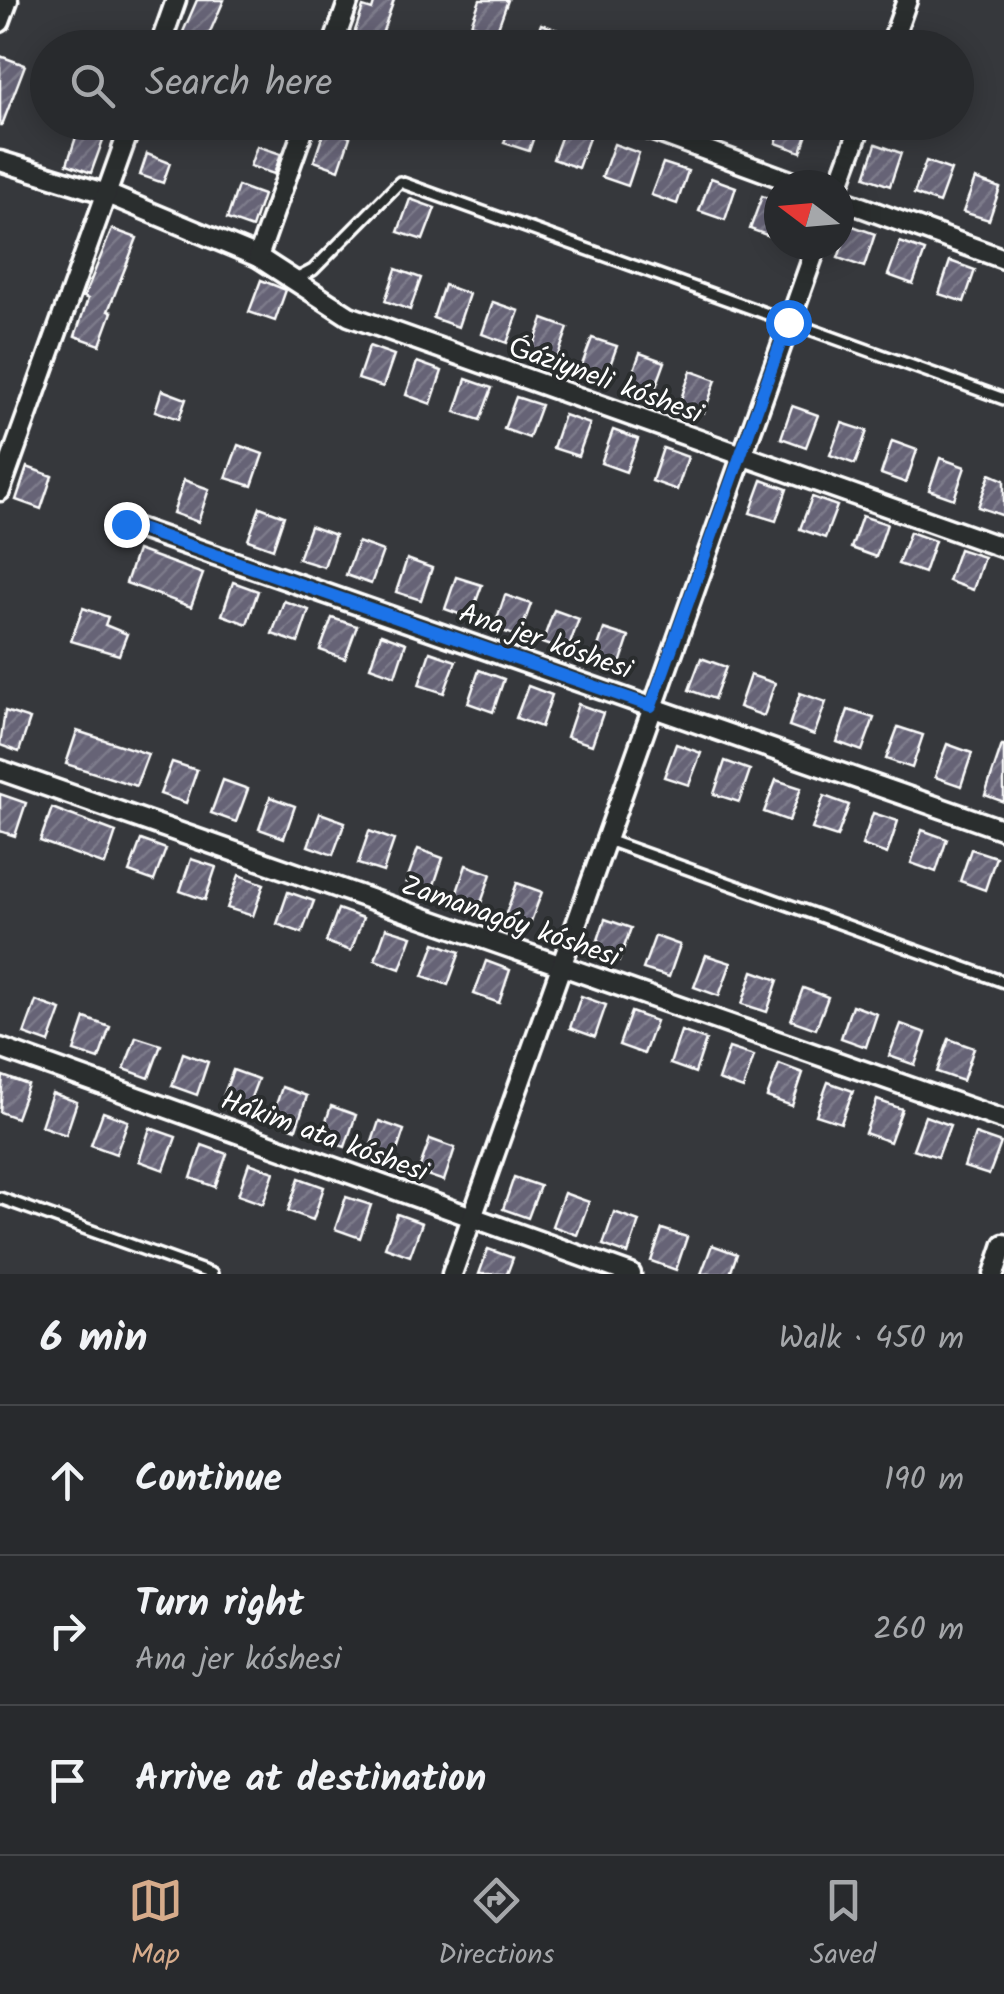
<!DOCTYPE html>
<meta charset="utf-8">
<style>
body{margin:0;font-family:Kalam,sans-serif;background:#303235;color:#f1f3f6}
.compass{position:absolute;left:764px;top:170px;width:90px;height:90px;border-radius:50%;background:#282a2d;box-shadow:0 5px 25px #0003;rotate:286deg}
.stop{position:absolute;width:30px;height:30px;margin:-22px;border:8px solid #1a73e8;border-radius:50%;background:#fff}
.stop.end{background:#1a73e8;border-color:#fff;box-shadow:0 2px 10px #0008}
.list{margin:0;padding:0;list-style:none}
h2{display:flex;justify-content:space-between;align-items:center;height:130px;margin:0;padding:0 40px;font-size:42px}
h2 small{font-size:32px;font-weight:400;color:#a5a7aa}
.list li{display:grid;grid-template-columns:65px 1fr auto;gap:30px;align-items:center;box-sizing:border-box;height:150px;padding:0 40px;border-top:2px solid #444649}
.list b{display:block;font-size:38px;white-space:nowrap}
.list p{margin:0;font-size:32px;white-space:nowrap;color:#a5a7aa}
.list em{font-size:32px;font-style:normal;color:#a5a7aa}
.icon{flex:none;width:55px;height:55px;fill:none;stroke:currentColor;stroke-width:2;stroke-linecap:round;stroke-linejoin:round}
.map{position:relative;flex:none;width:1004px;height:1274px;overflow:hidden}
.search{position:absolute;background:#282a2d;box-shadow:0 5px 25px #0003;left:30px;right:30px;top:30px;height:110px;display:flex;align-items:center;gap:25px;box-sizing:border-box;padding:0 35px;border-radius:55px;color:#a5a7aa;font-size:38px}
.sheet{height:580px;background:#282a2d}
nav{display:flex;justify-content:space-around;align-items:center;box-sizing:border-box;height:140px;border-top:2px solid #444649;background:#282a2d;font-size:28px;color:#a5a7aa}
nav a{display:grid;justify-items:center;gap:5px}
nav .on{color:#d6ab8b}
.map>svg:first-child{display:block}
.building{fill:url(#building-hatch);stroke:#fff;stroke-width:2.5}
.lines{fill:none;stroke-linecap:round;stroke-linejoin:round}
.service-casing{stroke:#fff;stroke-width:16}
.minor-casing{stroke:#fff;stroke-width:25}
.service{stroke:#2a2d2e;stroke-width:9}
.minor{stroke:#2a2d2e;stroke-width:18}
.route{stroke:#1a73e8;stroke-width:12}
.labels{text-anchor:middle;stroke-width:8;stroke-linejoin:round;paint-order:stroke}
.street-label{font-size:28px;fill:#fff;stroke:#2a2d2e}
</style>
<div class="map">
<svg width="1004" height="1274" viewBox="0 0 1004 1274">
<defs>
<pattern id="building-hatch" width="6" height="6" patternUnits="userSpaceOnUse" patternTransform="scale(2.5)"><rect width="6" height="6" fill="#666476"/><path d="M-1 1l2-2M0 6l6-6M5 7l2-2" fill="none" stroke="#7d7b8b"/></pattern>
</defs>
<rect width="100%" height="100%" fill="#36383c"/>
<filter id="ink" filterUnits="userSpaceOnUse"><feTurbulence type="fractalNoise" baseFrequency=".01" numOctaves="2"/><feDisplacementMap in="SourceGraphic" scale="20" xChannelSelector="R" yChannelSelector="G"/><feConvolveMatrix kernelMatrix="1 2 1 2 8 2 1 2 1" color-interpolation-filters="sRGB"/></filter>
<g filter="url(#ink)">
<g class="building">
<path d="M197 0H224L203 48H176Z"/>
<path d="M375 0H394L377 48H373L352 40 363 7 372 10Z"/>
<path d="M480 0H508L496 33 471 24Z"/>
<path d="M541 24 566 33 561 48H532Z"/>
<path d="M0 56 25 65 2 125H0Z"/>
<path d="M511 122H539L529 151 504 143Z"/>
<path d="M783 122H811L801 152 776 143Z"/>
<path d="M565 127 590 135 578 168 553 159Z"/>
<path d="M325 128 350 137 339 170 314 161Z"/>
<path d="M78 131 103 140 91 173 67 164Z"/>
<path d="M614 144 639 153 628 186 602 177Z"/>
<path d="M876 144 901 153 890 186 865 177Z"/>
<path d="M257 146 281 154 274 174 250 166Z"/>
<path d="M147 154 170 163 163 183 140 175Z"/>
<path d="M926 161 951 170 939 203 914 194Z"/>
<path d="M663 163 688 171 677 204 651 195Z"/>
<path d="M711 178 736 187 725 220 699 211Z"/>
<path d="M975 179 1000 188 989 220 963 212Z"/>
<path d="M238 186 263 195 252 228 227 219Z"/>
<path d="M762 196 779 202 775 238 750 229Z"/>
<path d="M410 199 435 208 423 240 398 232Z"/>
<path d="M850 225 875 234 864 267 838 258Z"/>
<path d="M112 229 137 238 108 311 112 312 100 345 75 336 88 299 84 297Z"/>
<path d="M900 242 925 251 913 284 888 275Z"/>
<path d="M950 261 975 270 964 302 939 294Z"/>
<path d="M396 269 421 278 410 310 385 301Z"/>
<path d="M261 280 286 290 275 321 249 312Z"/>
<path d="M444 285 469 294 458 327 433 318Z"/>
<path d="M493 302 519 311 507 343 482 334Z"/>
<path d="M543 319 568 328 556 361 531 352Z"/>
<path d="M592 338 617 346 605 379 580 370Z"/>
<path d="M369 346 394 355 383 387 358 379Z"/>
<path d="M640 353 665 362 653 395 628 386Z"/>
<path d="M417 362 442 371 431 404 406 395Z"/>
<path d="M691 371 716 380 704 413 679 404Z"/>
<path d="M466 379 492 388 480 420 455 412Z"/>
<path d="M162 390 186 399 179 419 155 411Z"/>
<path d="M516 397 541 405 529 438 504 429Z"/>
<path d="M792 406 818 415 806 447 781 438Z"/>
<path d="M564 415 590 424 578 456 553 448Z"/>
<path d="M842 423 867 431 855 464 830 455Z"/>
<path d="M613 430 638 439 626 472 601 463Z"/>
<path d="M892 441 917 450 906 483 881 474Z"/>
<path d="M238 445 263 454 252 486 226 478Z"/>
<path d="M663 448 688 457 677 490 652 481Z"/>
<path d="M940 458 965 467 954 499 929 490Z"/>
<path d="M27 467 52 476 41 509 16 500Z"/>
<path d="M990 474 1004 480V516L978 507Z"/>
<path d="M184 480 209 489 198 522 173 513Z"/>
<path d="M762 480 787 489 776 521 750 513Z"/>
<path d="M812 497 837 506 825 538 800 529Z"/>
<path d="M260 507 284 516 273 549 248 540Z"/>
<path d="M862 516 887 524 876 557 851 548Z"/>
<path d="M310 526 335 535 324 567 298 559Z"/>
<path d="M910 532 935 541 924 573 898 564Z"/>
<path d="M358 542 383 551 371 584 346 575Z"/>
<path d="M959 549 984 557 973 590 948 581Z"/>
<path d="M137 550 203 574 191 607 126 583Z"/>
<path d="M407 559 432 568 421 600 396 592Z"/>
<path d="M456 577 482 585 470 618 445 609Z"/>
<path d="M233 582 258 591 247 624 222 615Z"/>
<path d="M505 595 531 604 519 637 494 628Z"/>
<path d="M284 601 309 610 298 643 272 634Z"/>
<path d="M83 608 108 617 105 625 127 634 119 655 71 641Z"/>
<path d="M554 610 579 619 567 652 542 643Z"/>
<path d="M332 618 357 626 345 659 320 650Z"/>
<path d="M604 629 629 637 618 670 593 661Z"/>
<path d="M381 634 406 643 395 676 370 667Z"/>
<path d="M430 652 456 661 444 693 419 685Z"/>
<path d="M701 658 726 667 714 699 689 690Z"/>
<path d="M479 670 504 679 493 712 468 703Z"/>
<path d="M750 675 775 683 764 716 739 707Z"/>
<path d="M528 686 552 695 541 727 516 718Z"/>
<path d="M800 693 826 702 814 735 789 726Z"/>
<path d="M578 704 603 713 592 745 567 737Z"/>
<path d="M848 710 874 718 862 751 837 742Z"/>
<path d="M5 711 30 719 19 752 0 745Z"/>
<path d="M898 727 923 735 912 768 886 759Z"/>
<path d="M77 731 148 754 136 786 66 764Z"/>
<path d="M676 744 701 753 689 785 664 777Z"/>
<path d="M947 744 972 753 961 786 935 777Z"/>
<path d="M1002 745H1004V802L985 795Z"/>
<path d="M725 761 750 770 739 802 714 794Z"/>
<path d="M172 762 197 770 186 803 160 794Z"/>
<path d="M223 780 248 789 236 822 211 813Z"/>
<path d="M776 780 801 788 789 821 764 812Z"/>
<path d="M0 794 26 803 15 836 0 831Z"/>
<path d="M824 796 849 805 837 837 812 829Z"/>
<path d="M270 797 295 806 284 838 259 829Z"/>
<path d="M52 808 116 832 105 865 40 841Z"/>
<path d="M320 813 345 822 333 855 308 846Z"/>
<path d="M873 813 898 821 887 854 862 845Z"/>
<path d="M922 830 947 839 936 872 911 863Z"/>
<path d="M369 831 394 840 383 872 358 864Z"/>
<path d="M141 840 166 849 154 881 129 872Z"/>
<path d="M418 849 443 858 432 891 406 882Z"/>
<path d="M971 849 996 857 985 890 960 881Z"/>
<path d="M191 859 216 867 205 900 180 891Z"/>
<path d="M466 865 491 874 480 906 455 898Z"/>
<path d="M239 875 264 884 253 916 227 908Z"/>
<path d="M517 883 542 892 530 924 505 916Z"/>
<path d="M288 892 314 901 302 933 277 924Z"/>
<path d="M338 909 363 918 351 951 326 942Z"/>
<path d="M605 919 631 928 619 961 594 952Z"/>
<path d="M386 928 412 936 400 969 375 960Z"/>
<path d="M655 936 680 945 669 977 643 969Z"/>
<path d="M435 943 460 952 448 985 423 976Z"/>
<path d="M706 955 731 963 719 996 694 987Z"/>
<path d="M486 961 510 970 499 1003 474 994Z"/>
<path d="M753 971 778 980 767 1012 742 1004Z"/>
<path d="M803 988 828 997 816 1029 791 1020Z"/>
<path d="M581 996 606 1005 595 1037 570 1028Z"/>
<path d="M36 1001 61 1010 49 1043 24 1034Z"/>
<path d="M852 1005 877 1014 866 1047 841 1038Z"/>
<path d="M631 1012 656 1021 644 1054 619 1045Z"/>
<path d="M85 1018 110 1027 99 1059 74 1051Z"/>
<path d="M901 1024 926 1033 915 1065 889 1056Z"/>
<path d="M681 1031 706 1040 695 1073 670 1064Z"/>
<path d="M136 1037 161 1045 149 1078 124 1069Z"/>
<path d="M949 1039 974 1048 963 1081 937 1072Z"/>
<path d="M729 1048 754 1056 743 1089 718 1080Z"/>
<path d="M183 1053 208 1062 197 1095 172 1086Z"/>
<path d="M779 1064 803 1073 792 1106 767 1097Z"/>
<path d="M233 1070 258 1079 246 1111 221 1102Z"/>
<path d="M3 1076 28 1085 16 1118 0 1112Z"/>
<path d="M828 1082 853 1091 841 1123 816 1115Z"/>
<path d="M282 1087 307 1096 296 1129 271 1120Z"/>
<path d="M52 1093 77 1102 66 1135 41 1126Z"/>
<path d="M877 1100 902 1109 890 1142 865 1133Z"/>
<path d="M331 1106 356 1115 345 1147 320 1139Z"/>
<path d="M103 1112 128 1121 116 1154 91 1145Z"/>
<path d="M925 1116 950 1125 938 1157 913 1149Z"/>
<path d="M379 1121 404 1130 393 1163 368 1154Z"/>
<path d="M150 1128 176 1137 164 1170 139 1161Z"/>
<path d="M975 1134 1001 1143 989 1175 964 1167Z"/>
<path d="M430 1139 455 1148 444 1181 418 1172Z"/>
<path d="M202 1145 227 1154 215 1187 191 1178Z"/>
<path d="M249 1163 274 1172 263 1204 238 1195Z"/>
<path d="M514 1177 540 1186 528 1218 503 1209Z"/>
<path d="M299 1178 324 1187 313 1220 288 1211Z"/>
<path d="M564 1193 589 1202 577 1235 552 1226Z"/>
<path d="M346 1197 371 1205 360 1238 335 1229Z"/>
<path d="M614 1212 639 1221 628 1254 603 1245Z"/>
<path d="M397 1214 422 1223 410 1256 385 1247Z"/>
<path d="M662 1229 687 1237 676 1270 651 1261Z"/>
<path d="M712 1245 737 1254 730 1274H701Z"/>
<path d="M488 1249 513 1258 507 1274H479Z"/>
</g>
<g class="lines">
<defs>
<g id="service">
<path d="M294 280 313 270 400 182 1004 399"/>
<path d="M607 840 1004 982"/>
<path d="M0 1198 212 1274"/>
</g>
<g id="minor">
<path d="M0 22 8 0"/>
<path d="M406 42 422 48"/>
<path d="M159 48 176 0"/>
<path d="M332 48 349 0"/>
<path d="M890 48 907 0"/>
<path d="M629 122 801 185"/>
<path d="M0 161 107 194 258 257 349 316 1004 548"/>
<path d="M839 185 862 122"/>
<path d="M839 199 1004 259"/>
<path d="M258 257 306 122"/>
<path d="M0 491 132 122"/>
<path d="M126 524 1004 830"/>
<path d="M0 770 1004 1120"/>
<path d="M0 1048 631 1274"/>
<path d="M452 1274 817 245"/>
<path d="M994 1274 1004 1244"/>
</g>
</defs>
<use href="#service" class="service-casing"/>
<use href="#minor" class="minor-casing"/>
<use href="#service" class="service"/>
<use href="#minor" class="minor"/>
</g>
</g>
<g class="lines" filter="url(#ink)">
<path class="route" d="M126 524 651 706 788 322"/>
</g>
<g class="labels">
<g class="street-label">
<text transform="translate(606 379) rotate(20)" y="10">Ǵáziyneli kóshesi</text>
<text transform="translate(546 640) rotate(19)" y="10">Ana jer kóshesi</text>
<text transform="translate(511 920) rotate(19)" y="10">Zamanagóy kóshesi</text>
<text transform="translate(325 1135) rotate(20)" y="10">Hákim ata kóshesi</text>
</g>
</g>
</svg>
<svg class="compass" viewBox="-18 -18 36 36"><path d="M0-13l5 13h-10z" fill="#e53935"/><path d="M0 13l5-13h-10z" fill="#a5a7aa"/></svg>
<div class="stop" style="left:788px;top:322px"></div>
<div class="stop end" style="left:126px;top:524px"></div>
<div class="search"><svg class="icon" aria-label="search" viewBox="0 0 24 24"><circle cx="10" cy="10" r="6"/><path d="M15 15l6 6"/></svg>Search here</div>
</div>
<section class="sheet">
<h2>6 min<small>Walk · 450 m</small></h2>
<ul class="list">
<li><svg class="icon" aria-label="ahead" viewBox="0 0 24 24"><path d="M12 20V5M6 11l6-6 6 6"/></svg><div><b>Continue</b></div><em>190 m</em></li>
<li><svg class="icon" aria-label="right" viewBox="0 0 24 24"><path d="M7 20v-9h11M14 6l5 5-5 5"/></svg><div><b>Turn right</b><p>Ana jer kóshesi</p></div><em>260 m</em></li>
<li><svg class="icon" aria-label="arrive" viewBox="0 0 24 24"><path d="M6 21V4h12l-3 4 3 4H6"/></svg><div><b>Arrive at destination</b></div></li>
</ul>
</section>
<nav>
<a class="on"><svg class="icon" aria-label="map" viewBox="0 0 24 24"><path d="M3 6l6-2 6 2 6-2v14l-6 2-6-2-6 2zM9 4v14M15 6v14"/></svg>Map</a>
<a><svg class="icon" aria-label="directions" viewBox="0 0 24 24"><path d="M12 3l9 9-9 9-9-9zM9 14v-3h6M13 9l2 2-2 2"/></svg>Directions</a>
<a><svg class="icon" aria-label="saved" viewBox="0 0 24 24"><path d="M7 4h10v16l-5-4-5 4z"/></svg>Saved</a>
</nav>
